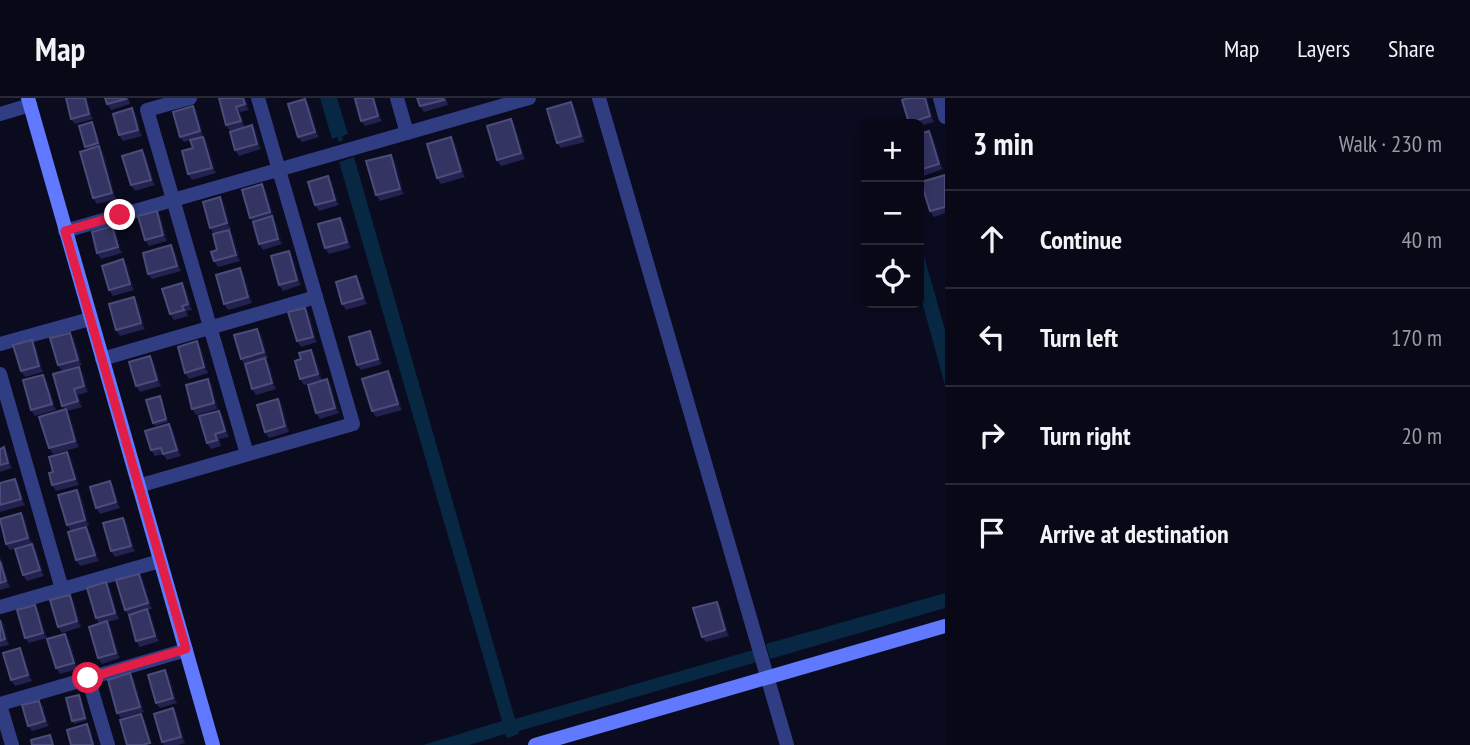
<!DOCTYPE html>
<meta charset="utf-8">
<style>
body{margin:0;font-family:"PT Sans Narrow",sans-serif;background:#111120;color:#f1f3f6}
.controls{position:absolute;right:21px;top:21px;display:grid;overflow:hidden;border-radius:10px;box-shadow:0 4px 10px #0003}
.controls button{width:63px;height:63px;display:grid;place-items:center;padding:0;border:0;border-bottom:2px solid #292936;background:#080817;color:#f1f3f6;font:35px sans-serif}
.stop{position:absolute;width:21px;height:21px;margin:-16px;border:5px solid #e11d48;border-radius:50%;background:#fff}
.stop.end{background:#e11d48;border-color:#fff;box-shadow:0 2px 7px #0008}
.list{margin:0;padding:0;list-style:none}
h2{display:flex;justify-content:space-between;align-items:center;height:91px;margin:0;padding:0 28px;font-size:30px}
h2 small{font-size:23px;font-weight:400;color:#989aa1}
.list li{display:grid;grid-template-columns:46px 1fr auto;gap:21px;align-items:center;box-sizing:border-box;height:98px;padding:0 28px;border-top:2px solid #292936}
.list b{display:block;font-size:26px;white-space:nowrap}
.list em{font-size:23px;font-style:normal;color:#989aa1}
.icon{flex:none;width:38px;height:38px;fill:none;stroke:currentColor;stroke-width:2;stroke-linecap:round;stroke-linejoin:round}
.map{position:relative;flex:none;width:945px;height:647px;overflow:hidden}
header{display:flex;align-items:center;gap:42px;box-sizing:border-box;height:98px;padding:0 35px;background:#080817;border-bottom:2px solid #292936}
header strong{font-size:33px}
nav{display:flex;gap:38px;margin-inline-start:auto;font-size:24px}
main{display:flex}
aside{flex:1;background:#080817}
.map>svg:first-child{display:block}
.water{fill:#072742}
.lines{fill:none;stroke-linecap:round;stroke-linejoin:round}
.street{stroke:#313d83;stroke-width:14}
.secondary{stroke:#6079ff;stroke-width:14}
.wall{fill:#23224f}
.shaded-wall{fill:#111134}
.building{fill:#343462;stroke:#4c4c7b;stroke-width:2}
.route{stroke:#e11d48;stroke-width:9}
</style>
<header>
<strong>Map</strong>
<nav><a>Map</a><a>Layers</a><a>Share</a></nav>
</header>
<main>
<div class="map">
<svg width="945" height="647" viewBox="0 0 945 647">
<rect width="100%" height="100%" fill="#0a0b1f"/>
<g class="water">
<path d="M320 0H337L348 36 342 38 343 42 339 44 337 39 332 41Z"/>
<path d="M354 59 515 621 753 552 757 564 519 633 518 636 507 640 505 636 469 647H423L502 623 339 64Z"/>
<path d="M919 140 945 232V287L919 193Z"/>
<path d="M945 495V510L770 561 766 546Z"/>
</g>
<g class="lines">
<g class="street">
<path d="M190 0 147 12 247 356"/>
<path d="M397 0 407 35"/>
<path d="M599 0 787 647"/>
<path d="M940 0 945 19"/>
<path d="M0 16 30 7"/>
<path d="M65 133 529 0"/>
<path d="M0 246 90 221"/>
<path d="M102 261 316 199"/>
<path d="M0 276 62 491"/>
<path d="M138 388 353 326 258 0"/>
<path d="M0 509 160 463"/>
<path d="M88 580 108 647"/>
<path d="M0 606 186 552"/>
<path d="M0 607 12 647"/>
</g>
<g class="secondary">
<path d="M28 0 213 647"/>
<path d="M535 647 945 528"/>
</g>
</g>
<g class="wall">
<path d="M87 0 93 21 75 26 71 21Z"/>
<path d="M105 0H128L130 6 111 12 107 6Z"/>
<path d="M219 0H246L249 12 240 14 245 29 230 33 226 27Z"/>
<path d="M358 0H374L382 23 365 28 361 23Z"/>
<path d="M446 0 448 7 424 14 420 8Z"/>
<path d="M908 0H927L934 24 919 28V26H910L909 25Z"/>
<path d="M305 1 309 7 319 39 302 44 298 39Z"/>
<path d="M193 8 197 13 203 39 207 44 216 75 192 82 188 76 193 50 190 42 184 44 180 39Z"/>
<path d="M575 10 585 44 561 50 557 45Z"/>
<path d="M136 16 142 38 123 43 119 37Z"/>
<path d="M94 27 100 48 87 51 85 49Z"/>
<path d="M252 27 256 33 261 51 239 58 235 52Z"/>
<path d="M515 27 525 61 501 68 497 62Z"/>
<path d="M933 39 943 71 923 78 919 72Z"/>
<path d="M455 45 465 79 441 86 437 80Z"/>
<path d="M142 52 146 58 155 87 135 93 131 87Z"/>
<path d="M103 54 116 101 97 106 93 100Z"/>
<path d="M395 62 404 96 380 103 376 97Z"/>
<path d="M945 77V115L934 119 930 113Z"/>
<path d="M328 78 332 84 339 107 319 113 315 107Z"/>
<path d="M266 92 274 120H273L276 124 282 146 263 152 259 146 253 124 250 120Z"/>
<path d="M220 99 224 105 231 131 221 134 229 132 233 137 240 163 218 169 214 163 217 152 214 136 210 130Z"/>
<path d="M157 113 161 118 167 143 149 148 145 142Z"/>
<path d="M340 120 344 125 351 150 329 156 325 150Z"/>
<path d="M112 128 116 134 122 155 101 161 97 155Z"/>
<path d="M171 147 175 153 181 173 152 181 148 176Z"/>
<path d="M289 153 293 159 301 187 283 193 279 187Z"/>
<path d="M127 167 134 192 113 198 109 192Z"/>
<path d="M244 176 252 205 228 212 224 206Z"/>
<path d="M360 184 367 206 346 212 342 206Z"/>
<path d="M186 191 192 212 186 213 188 218 174 222 170 216Z"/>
<path d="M138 205 145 231 120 238 116 232Z"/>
<path d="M305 210 309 215 317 244 301 249 297 243Z"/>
<path d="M257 231 261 236 268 260 265 261 269 266 276 291 256 297 252 291 245 267 241 261Z"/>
<path d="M374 238 382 266 361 272 357 267Z"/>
<path d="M74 240 82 267 62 273 58 267Z"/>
<path d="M36 248 43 274 25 279 21 273Z"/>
<path d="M201 249 208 275 189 281 185 275Z"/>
<path d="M315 257 322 282 304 287 300 281Z"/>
<path d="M154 263 161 288 140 294 136 288Z"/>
<path d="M388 273 392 279 402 312 376 319 372 313Z"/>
<path d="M83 274 88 294 78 297 82 309 67 313 70 317 79 349 53 356 49 350 65 312 62 308Z"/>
<path d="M327 281 331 287 339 315 320 321 316 315Z"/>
<path d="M47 282 56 312 35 318 31 312Z"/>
<path d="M212 287 218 311 196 317 192 311Z"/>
<path d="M162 301 168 324 155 328 153 325Z"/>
<path d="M278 301 282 306 289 334 269 340 265 334Z"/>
<path d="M219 313 223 319 229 339 219 341 221 348 211 351 207 345Z"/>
<path d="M173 332 181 358 167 362 163 356 155 358 151 352Z"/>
<path d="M0 351 8 355 12 370 0 374Z"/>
<path d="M71 359 79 387 56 393 52 387 53 374Z"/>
<path d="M15 381 19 387 25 407 0 414V385Z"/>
<path d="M110 383 114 389 120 410 100 416 96 410Z"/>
<path d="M77 392 81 397 89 427 71 433 67 427Z"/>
<path d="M21 415 25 421 32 445 10 452 6 446Z"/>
<path d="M123 420 127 425 135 453 115 459 111 453Z"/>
<path d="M86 429 90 435 99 463 80 468 76 462Z"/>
<path d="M36 451 44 478 27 483 23 477Z"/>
<path d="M0 458 10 489 0 492Z"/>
<path d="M139 476 143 481 152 511 148 512 151 517 159 543 140 549 136 543 129 518 125 512Z"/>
<path d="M106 484 110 490 119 521 107 524 111 529 120 560 102 566 98 560 99 525 96 520Z"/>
<path d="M74 503 81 529 62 535 58 529Z"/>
<path d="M717 504 721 509 729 538 706 544 702 539Z"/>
<path d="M35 507 39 513 47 540 29 545 25 540Z"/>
<path d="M0 521 4 526 9 547 0 549Z"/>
<path d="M69 541 78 571 60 576 56 570Z"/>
<path d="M24 556 32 583 15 588 11 582Z"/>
<path d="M165 572 169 578 177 605 160 610 156 605Z"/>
<path d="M130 575 134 581 144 614 121 620 117 615Z"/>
<path d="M81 600 87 622 74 626 72 623Z"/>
<path d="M43 608 49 628 32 633 28 628Z"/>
<path d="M173 610 177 616 185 645 178 647H164L162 644Z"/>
</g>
<g class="shaded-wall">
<path d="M85 0H87L93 21 89 16Z"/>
<path d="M243 0H246L249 12 245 6Z"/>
<path d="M373 0 376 2 382 23 378 18Z"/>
<path d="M925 0H927L934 24 930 18Z"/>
<path d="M305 1 309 7 319 39 315 34Z"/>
<path d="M571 4 575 10 585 44 581 38Z"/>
<path d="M193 8 197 13 204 39 200 33Z"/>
<path d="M236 9 240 14 245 29 241 23Z"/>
<path d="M132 10 136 16 142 38 138 32Z"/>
<path d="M511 21 515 27 525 61 521 55Z"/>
<path d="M252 27 256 33 261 51 257 46Z"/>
<path d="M929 33 933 39 943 71 939 66Z"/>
<path d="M203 39 207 44 216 75 212 70Z"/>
<path d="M451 39 455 45 465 79 461 73Z"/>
<path d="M99 48 103 54 116 101 112 95Z"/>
<path d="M142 52 146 58 155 87 151 82Z"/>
<path d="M391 57 395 62 404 96 400 91Z"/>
<path d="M328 78 332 84 339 107 335 102Z"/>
<path d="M262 86 266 92 274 120 270 114Z"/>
<path d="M220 99 224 105 231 131 227 125Z"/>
<path d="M157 113 161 118 167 143 163 137Z"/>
<path d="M272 118 276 124 282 146 278 141Z"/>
<path d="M340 120 344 125 351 150 347 144Z"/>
<path d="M112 128 116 134 122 155 118 149Z"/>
<path d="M229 132 233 137 240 163 236 157Z"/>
<path d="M171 147 175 153 181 173 177 168Z"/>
<path d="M289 153 293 159 301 187 297 182Z"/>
<path d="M123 161 127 167 134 192 130 186Z"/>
<path d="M240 170 244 176 252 205 248 199Z"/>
<path d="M356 178 360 184 367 206 363 200Z"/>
<path d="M182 185 186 191 192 212 188 206Z"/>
<path d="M134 199 138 205 145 231 141 225Z"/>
<path d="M305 210 309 215 317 244 313 239Z"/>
<path d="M257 231 261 236 268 260 264 254Z"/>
<path d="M370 233 374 238 382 266 378 261Z"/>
<path d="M70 235 74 240 82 267 78 262Z"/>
<path d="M32 242 36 248 43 274 39 268Z"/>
<path d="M197 243 201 249 208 275 204 269Z"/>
<path d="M311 252 315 257 322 282 318 276Z"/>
<path d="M150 258 154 263 161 288 157 282Z"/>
<path d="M265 260 269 266 276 291 272 285Z"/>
<path d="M79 269 83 274 88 294 84 288Z"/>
<path d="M388 273 392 279 402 312 398 306Z"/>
<path d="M43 277 47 282 56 312 52 306Z"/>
<path d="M208 281 212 287 218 311 214 305Z"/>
<path d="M327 281 331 287 339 315 335 310Z"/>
<path d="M74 291 78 297 82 309 78 303Z"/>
<path d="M160 298 162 301 168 324 166 321Z"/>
<path d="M278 301 282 306 289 334 285 328Z"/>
<path d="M66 311 70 317 79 349 75 343Z"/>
<path d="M219 313 223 319 229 339 225 333Z"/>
<path d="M169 326 173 332 181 358 177 352Z"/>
<path d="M4 349 8 355 12 370 8 365Z"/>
<path d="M67 354 71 359 79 387 75 381Z"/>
<path d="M15 381 19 387 25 407 21 401Z"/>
<path d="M110 383 114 389 120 410 116 404Z"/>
<path d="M77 392 81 397 89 427 85 422Z"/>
<path d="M21 415 25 421 32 445 28 440Z"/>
<path d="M123 420 127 425 135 453 131 448Z"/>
<path d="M86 429 90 435 99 463 95 457Z"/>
<path d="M32 446 36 451 44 478 40 472Z"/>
<path d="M0 458 2 460 10 489 6 483 0 463Z"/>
<path d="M139 476 143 481 152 511 148 505Z"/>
<path d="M106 484 110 490 119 521 115 515Z"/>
<path d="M70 497 74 503 81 529 77 523Z"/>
<path d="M717 504 721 509 729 538 725 532Z"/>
<path d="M35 507 39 513 47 540 43 535Z"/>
<path d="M147 511 151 517 159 543 155 538Z"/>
<path d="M0 521 4 526 9 547 5 541Z"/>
<path d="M107 523 111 529 120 560 116 555Z"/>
<path d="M65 536 69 541 78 571 74 565Z"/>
<path d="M20 550 24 556 32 583 28 577Z"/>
<path d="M165 572 169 578 177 605 173 600Z"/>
<path d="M130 575 134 581 144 614 140 609Z"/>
<path d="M79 597 81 600 87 622 85 620Z"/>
<path d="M39 603 43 608 49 628 45 623Z"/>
<path d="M173 610 177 616 185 645 181 639Z"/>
<path d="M141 616 145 622 153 647 150 645Z"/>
<path d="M87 626 91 632 95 647H93Z"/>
</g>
<g class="building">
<path d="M66 0H85L89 16 71 21Z"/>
<path d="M105 0H125L126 1 107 6Z"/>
<path d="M219 0H243L245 6 236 9 241 23 226 27Z"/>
<path d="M358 0H373L378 18 361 23 355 1Z"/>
<path d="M417 0H443L444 2 420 8Z"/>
<path d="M908 0H925L930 18 909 25 902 2Z"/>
<path d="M305 1 315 34 298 39 288 6Z"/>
<path d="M571 4 581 38 557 45 547 11Z"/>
<path d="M193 8 200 33 180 39 173 14Z"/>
<path d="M132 10 138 32 119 37 113 16Z"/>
<path d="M511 21 521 55 497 62 487 28Z"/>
<path d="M92 24 98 45 85 49 79 28Z"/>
<path d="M252 27 257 46 235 52 230 34Z"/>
<path d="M929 33 939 66 919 72V36Z"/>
<path d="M203 39 212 70 188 76 182 53 193 50 190 42Z"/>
<path d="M451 39 461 73 437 80 427 46Z"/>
<path d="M99 48 112 95 93 100 80 54Z"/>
<path d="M142 52 151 82 131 87 122 58Z"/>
<path d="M391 57 400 91 376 97 366 63Z"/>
<path d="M945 77V109L930 113 921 84Z"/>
<path d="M328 78 335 102 315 107 308 84Z"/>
<path d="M262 86 270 114 250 120 242 92Z"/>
<path d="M220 99 227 125 210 130 203 104Z"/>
<path d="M157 113 163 137 145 142 138 118Z"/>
<path d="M272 118 278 141 259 146 253 124Z"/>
<path d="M340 120 347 144 325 150 318 126Z"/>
<path d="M112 128 118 149 97 155 92 134Z"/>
<path d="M229 132 236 157 214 163 211 154 217 152 213 136Z"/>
<path d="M171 147 177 168 148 176 143 155Z"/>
<path d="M289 153 297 182 279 187 271 158Z"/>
<path d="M123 161 130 186 109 192 102 168Z"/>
<path d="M240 170 248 199 224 206 216 177Z"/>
<path d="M356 178 363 200 342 206 336 184Z"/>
<path d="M182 185 188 206 182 208 184 212 170 216 162 191Z"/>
<path d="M134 199 141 225 116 232 109 206Z"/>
<path d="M305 210 313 239 297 243 288 214Z"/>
<path d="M257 231 264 254 241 261 234 237Z"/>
<path d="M370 233 378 261 357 267 349 239Z"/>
<path d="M70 235 78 262 58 267 50 240Z"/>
<path d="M32 242 39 268 21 273 13 247Z"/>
<path d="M197 243 204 269 185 275 178 249Z"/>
<path d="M311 252 318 276 300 281 295 263 301 261 299 255Z"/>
<path d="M150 258 157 282 136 288 129 264Z"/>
<path d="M265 260 272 285 252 291 245 266Z"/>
<path d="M79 269 84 288 74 291 78 303 62 308 53 276Z"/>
<path d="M388 273 398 306 372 313 362 281Z"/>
<path d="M43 277 52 306 31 312 23 282Z"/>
<path d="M208 281 214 305 192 311 186 287Z"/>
<path d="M327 281 335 310 316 315 308 287Z"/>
<path d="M160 298 166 321 153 325 146 302Z"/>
<path d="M278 301 285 328 265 334 257 307Z"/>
<path d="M66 311 75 343 49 350 39 319Z"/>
<path d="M219 313 225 333 215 336 217 342 207 345 199 318Z"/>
<path d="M169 326 177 352 163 356 161 350 151 352 145 333Z"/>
<path d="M4 349 8 365 0 367V351Z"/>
<path d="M67 354 75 381 52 387 49 375 53 374 49 359Z"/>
<path d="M15 381 21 401 0 407V385Z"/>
<path d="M110 383 116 404 96 410 90 389Z"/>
<path d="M77 392 85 422 67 427 58 397Z"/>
<path d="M21 415 28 440 6 446 0 421Z"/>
<path d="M123 420 131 448 111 453 103 425Z"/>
<path d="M86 429 95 457 76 462 68 434Z"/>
<path d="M32 446 40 472 23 477 15 451Z"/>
<path d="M0 463 6 483 0 485Z"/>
<path d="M139 476 148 505 125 512 116 482Z"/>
<path d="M106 484 115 515 96 520 87 490Z"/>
<path d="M70 497 77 523 58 529 50 502Z"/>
<path d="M717 504 725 532 702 539 693 510Z"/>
<path d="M35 507 43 535 25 540 17 512Z"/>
<path d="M147 511 155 538 136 543 129 517Z"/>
<path d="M0 522 5 541 0 543Z"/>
<path d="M107 523 116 555 98 560 89 529Z"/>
<path d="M65 536 74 565 56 570 47 541Z"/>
<path d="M20 550 28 577 11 582 3 555Z"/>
<path d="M165 572 173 600 156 605 148 577Z"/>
<path d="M130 575 140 609 117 615 108 582Z"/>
<path d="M79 597 85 620 72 623 66 600Z"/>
<path d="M39 603 45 623 28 628 22 607Z"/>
<path d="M173 610 181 639 162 644 154 616Z"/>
<path d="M141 616 150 645 142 647H127L120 622Z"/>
<path d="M87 626 93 647H71L67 632Z"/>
<path d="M50 637 53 647H32L31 642Z"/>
</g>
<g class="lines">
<path class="route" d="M88 580 186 551 65 133 120 117"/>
</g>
</svg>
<div class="controls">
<button>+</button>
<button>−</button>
<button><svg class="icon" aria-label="locate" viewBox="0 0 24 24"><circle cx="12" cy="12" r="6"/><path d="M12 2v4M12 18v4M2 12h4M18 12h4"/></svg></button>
</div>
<div class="stop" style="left:88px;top:580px"></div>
<div class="stop end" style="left:120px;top:117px"></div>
</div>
<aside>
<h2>3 min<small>Walk · 230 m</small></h2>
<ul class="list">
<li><svg class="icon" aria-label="ahead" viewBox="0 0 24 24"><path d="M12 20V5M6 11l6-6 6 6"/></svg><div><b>Continue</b></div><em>40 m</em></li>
<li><svg class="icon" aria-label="left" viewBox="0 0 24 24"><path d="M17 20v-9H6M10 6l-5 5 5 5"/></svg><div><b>Turn left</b></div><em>170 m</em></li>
<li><svg class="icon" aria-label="right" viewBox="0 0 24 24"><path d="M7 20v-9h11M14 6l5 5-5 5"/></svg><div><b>Turn right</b></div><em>20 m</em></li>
<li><svg class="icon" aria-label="arrive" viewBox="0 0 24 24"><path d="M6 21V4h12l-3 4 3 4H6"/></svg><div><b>Arrive at destination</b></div></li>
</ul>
</aside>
</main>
